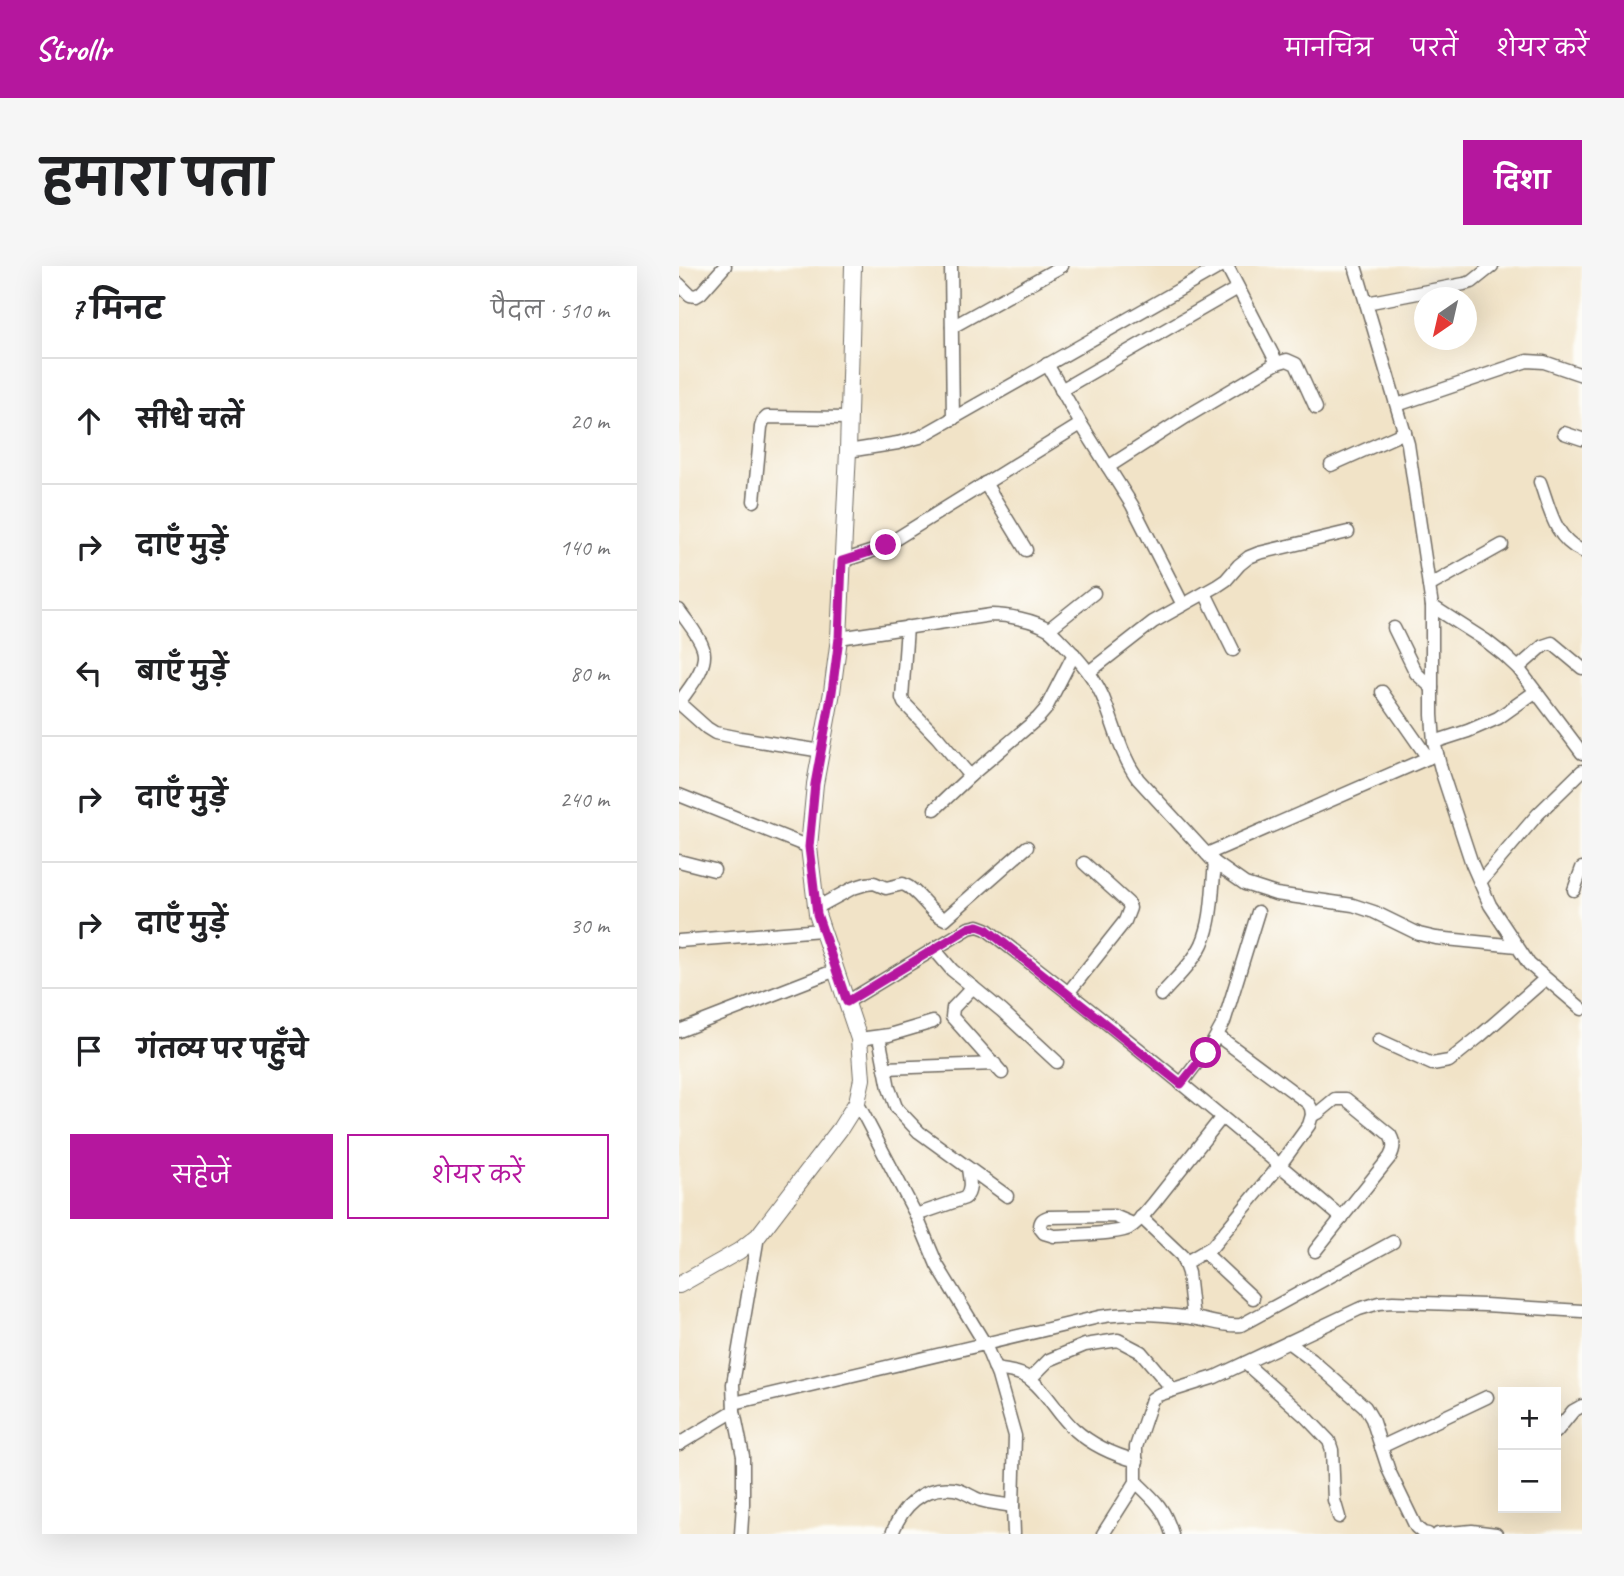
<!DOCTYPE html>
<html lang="hi">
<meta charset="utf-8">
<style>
body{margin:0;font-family:Caveat,"Playpen Sans Deva",sans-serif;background:#f6f6f6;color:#202124}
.controls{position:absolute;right:21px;bottom:21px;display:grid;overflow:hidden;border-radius:0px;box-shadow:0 7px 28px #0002}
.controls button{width:63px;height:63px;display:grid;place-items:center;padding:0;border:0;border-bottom:2px solid #e0e0e0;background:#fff;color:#202124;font:35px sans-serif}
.compass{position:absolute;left:735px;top:21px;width:63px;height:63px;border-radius:50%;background:#fff;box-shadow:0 7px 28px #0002;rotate:214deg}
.stop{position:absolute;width:21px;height:21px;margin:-16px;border:5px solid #b5179e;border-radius:50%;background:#fff}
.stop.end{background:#b5179e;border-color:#fff;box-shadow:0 2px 7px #0008}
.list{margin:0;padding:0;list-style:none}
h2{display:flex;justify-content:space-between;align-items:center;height:91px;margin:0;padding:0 28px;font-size:30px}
h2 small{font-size:23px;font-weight:400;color:#757577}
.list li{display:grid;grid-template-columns:46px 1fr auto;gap:21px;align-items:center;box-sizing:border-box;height:126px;padding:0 28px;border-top:2px solid #e0e0e0}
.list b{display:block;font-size:26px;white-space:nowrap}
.list em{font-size:23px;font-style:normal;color:#757577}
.actions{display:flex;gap:14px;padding:21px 28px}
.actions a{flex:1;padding:16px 0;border:2px solid #b5179e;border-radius:0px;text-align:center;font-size:24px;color:#b5179e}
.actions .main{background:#b5179e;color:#fff}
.icon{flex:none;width:38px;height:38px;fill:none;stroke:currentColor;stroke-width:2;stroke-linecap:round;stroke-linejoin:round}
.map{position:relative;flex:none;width:903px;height:1268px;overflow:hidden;border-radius:0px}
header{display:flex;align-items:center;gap:42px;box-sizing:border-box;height:98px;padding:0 35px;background:#b5179e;color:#fff}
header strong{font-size:33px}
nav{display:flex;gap:38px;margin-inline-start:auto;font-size:24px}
.intro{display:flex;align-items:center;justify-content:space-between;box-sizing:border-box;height:168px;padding:0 42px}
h1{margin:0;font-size:49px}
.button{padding:18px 32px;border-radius:0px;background:#b5179e;color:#fff;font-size:24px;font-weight:700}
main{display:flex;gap:42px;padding:0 42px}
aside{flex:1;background:#fff;border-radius:0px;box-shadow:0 7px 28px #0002}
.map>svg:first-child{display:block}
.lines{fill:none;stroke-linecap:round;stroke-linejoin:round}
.minor-casing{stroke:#706b62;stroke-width:15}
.major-casing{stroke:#706b62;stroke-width:18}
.minor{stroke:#fff;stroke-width:12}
.major{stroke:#fff;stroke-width:16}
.route{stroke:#b5179e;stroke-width:9}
</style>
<header>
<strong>Strollr</strong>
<nav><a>मानचित्र</a><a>परतें</a><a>शेयर करें</a></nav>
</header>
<div class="intro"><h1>हमारा पता</h1><a class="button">दिशा</a></div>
<main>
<aside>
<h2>7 मिनट<small>पैदल · 510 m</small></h2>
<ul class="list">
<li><svg class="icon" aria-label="ahead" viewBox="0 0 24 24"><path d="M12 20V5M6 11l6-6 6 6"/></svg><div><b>सीधे चलें</b></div><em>20 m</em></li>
<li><svg class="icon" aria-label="right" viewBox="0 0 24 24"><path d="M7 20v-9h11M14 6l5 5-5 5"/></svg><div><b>दाएँ मुड़ें</b></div><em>140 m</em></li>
<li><svg class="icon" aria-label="left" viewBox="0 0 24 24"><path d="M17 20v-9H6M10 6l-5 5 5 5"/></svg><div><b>बाएँ मुड़ें</b></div><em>80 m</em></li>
<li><svg class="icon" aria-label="right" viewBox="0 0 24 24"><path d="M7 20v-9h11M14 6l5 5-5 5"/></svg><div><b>दाएँ मुड़ें</b></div><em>240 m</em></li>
<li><svg class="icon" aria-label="right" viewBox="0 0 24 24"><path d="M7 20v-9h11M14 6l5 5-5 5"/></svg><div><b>दाएँ मुड़ें</b></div><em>30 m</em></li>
<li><svg class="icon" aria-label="arrive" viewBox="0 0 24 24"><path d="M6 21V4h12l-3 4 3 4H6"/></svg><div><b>गंतव्य पर पहुँचे</b></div></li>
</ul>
<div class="actions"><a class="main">सहेजें</a><a>शेयर करें</a></div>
</aside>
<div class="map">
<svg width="903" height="1268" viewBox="0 0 903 1268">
<rect width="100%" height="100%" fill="#fdfcf7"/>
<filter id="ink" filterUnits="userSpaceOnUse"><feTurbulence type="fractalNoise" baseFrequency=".0143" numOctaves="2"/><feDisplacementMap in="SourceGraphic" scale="14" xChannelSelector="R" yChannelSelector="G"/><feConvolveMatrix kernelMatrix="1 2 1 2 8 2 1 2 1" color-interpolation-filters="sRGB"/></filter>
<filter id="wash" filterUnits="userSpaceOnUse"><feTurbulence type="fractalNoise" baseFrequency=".00686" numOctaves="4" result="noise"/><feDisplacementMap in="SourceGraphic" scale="28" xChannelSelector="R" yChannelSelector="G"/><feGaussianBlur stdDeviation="1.57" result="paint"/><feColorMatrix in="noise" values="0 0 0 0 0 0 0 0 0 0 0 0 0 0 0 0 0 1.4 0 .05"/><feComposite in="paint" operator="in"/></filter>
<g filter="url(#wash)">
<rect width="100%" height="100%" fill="#f1e3c7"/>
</g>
<g filter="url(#ink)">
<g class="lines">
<defs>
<g id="minor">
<path d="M272 0 274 153"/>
<path d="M676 0 729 178 753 340V449L755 476 763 507 793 598 811 639 850 698 903 743"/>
<path d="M0 18 11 29 17 30 22 27 46 0"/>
<path d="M687 37 785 18 793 16 813 0"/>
<path d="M273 61 383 0"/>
<path d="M598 97 608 94 617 98 637 142"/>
<path d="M368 98 402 158 453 239 504 339"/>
<path d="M382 124 559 22"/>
<path d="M718 139 848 95 865 96 903 109"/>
<path d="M885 167 903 173"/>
<path d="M169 185 219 177 241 171 542 0"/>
<path d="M652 199 726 166"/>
<path d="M429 201 507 151 598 97 548 0"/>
<path d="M861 216C871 243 875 272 903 285"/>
<path d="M306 217 347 284"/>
<path d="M75 235 82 161 84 155 88 151 170 152"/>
<path d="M163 295 191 286 207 279 402 158"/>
<path d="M750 320 823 279"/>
<path d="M526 327 554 384"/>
<path d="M753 340 806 374 825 389 839 402 903 487"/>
<path d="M0 344C8 356 20 369 24 382 30 401 9 423 0 437"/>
<path d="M228 361 223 432 225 437 258 471 291 510"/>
<path d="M715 362 737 407 753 422"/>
<path d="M370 363 415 327"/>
<path d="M160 372 312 349C328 349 355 354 369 363 373 365 377 370 381 374 400 393 418 413 427 439 437 465 443 491 459 513L536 597 566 618 597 628 674 639 695 646 740 668 757 672 838 680"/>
<path d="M839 402 864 380 873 377 903 402"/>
<path d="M410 406 474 356 538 320 547 314 560 299 570 291 580 287 669 266"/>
<path d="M703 426 749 492"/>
<path d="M0 437 28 462 36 467 61 472 143 485"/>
<path d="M755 476 789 465 819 452 856 426"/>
<path d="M0 529 130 581"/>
<path d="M256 543 291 510 359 452 366 444 395 388"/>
<path d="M528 588 758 488"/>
<path d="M0 595 35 604"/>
<path d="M801 616 859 548 903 505"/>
<path d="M895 624 903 602"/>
<path d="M137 642 174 622 187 618 195 617 207 622 224 618C241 625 249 646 266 653L348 581"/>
<path d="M0 675 143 664"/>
<path d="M255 683 273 704 323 745 378 796"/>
<path d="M294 721 274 742 273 751 323 807"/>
<path d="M389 727 446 655 451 642 449 637 405 597"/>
<path d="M482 729C496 713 514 697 523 678 534 653 533 623 536 597"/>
<path d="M168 736 290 662 299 660 307 663C429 756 547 853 663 952"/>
<path d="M0 765 157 704"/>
<path d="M200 771 210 822 217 841 222 847 240 866 328 930"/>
<path d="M180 773 210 769 254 756"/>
<path d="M700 774 753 798 770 795 801 770 866 713"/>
<path d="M206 802 316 798"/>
<path d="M502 818 534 776 545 756 579 646"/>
<path d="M178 836 237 949 258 999 306 1078 319 1110 336 1170 334 1240 335 1268"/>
<path d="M633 849 639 847 656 833H667L711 869C716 878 715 883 711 891L636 985"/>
<path d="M237 949 286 932C294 924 290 912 289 902"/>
<path d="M462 951 503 990 509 1007 514 1052"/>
<path d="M454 958 435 950 369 951C363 953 361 955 361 962L365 967 375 970C390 969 440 968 450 962 459 957 467 946 474 938L543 851"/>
<path d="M525 986 574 1032"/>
<path d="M506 997 533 981 601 899 630 859 633 849 632 842 629 837 539 770"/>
<path d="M609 1076 633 1094 686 1141 693 1153 710 1205 737 1261 744 1267 749 1268"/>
<path d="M566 1097 628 1152 650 1175 653 1184 655 1234 660 1251"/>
<path d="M316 1103C328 1105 343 1106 352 1114 369 1127 379 1149 395 1163 413 1179 435 1189 458 1195"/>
<path d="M351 1113 370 1094 406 1079 439 1074 462 1086 494 1124"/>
<path d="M55 1137 420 1051C451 1046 483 1048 513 1052 530 1054 546 1061 562 1059L714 976"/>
<path d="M877 1166 894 1145 903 1140"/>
<path d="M0 1178 55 1145"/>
<path d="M702 1181 808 1131"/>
<path d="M457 1216C476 1234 486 1243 493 1268"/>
<path d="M62 1268 64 1238V1190L55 1145 54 1118 79 970"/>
<path d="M213 1268C222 1241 244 1219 275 1223 284 1224 292 1231 301 1234 311 1237 323 1238 334 1240"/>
<path d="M424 1268 457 1216V1181L473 1133 479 1129 536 1111 680 1043 700 1037 714 1036 806 1039 903 1045"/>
<path d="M759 1268 793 1265 817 1268"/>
</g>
<path id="major" d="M0 1019 60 985 79 970 161 863 178 836 183 813 180 773 138 648 130 581 136 518 153 426 160 372 169 185 174 0"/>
</defs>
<use href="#minor" class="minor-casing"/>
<use href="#major" class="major-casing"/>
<use href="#minor" class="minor"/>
<use href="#major" class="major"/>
</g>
</g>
<g class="lines" filter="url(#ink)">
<path class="route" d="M207 279 191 286 163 295 160 372 153 426 136 518 130 581 138 648 168 736 290 662 299 660 307 663 502 818 527 787"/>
</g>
</svg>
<div class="controls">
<button>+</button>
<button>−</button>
</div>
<svg class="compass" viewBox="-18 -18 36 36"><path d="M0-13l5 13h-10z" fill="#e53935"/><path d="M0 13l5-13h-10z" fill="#757577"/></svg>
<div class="stop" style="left:527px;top:787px"></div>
<div class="stop end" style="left:207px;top:279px"></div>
</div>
</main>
